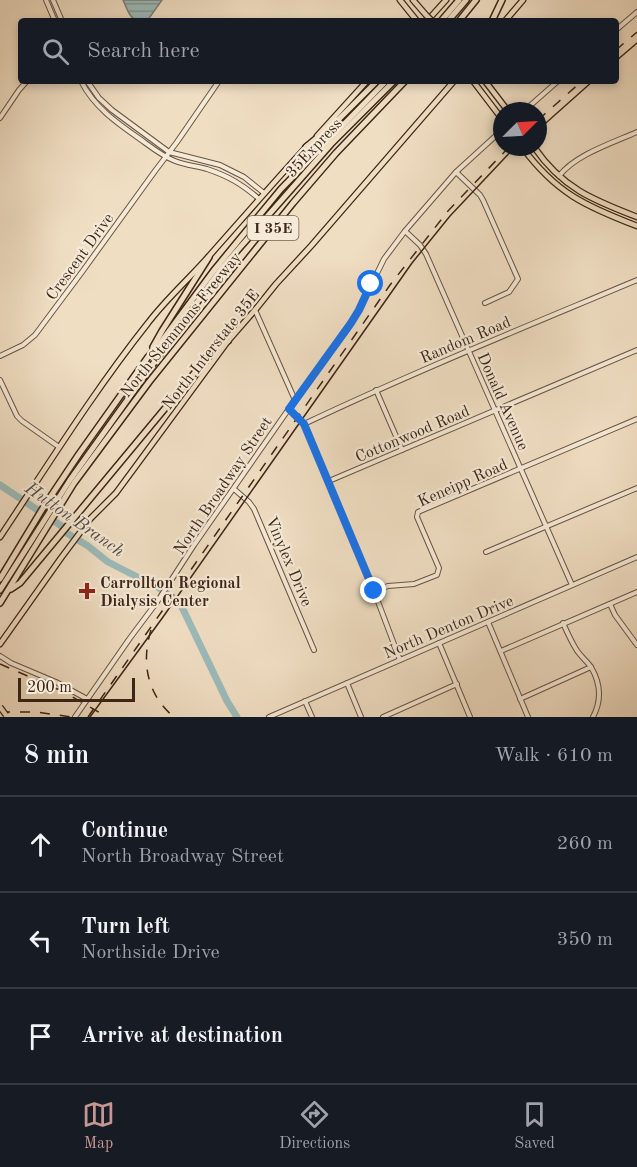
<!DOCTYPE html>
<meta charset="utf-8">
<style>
body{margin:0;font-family:"Old Standard TT",serif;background:#242831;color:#f1f3f6}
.compass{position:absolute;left:493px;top:102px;width:54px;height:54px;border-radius:50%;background:#171b24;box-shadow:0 3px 9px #0003;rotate:66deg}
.scale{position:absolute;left:18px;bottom:15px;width:117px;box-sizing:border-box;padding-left:6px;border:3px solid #3d2616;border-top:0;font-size:16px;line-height:21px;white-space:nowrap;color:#3d2616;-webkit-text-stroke:4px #f5ead8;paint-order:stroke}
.stop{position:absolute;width:18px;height:18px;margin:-14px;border:4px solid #1a73e8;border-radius:50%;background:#fff}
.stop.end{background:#1a73e8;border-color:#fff;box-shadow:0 2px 6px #0008}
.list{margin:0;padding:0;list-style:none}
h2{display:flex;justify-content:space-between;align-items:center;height:78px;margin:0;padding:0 24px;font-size:26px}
h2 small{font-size:20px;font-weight:400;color:#9ea1a6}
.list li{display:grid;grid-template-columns:39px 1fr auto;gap:18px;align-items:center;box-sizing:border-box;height:96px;padding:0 24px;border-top:2px solid #363941}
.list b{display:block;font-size:22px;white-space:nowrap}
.list p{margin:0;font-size:20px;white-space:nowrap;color:#9ea1a6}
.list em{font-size:20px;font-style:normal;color:#9ea1a6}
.icon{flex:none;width:33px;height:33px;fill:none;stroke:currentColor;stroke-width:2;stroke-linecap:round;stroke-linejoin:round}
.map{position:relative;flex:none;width:637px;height:717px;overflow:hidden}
.search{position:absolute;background:#171b24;box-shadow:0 3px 9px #0003;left:18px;right:18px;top:18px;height:66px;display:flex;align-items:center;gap:15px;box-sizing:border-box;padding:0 21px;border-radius:6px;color:#9ea1a6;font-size:22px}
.sheet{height:366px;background:#171b24}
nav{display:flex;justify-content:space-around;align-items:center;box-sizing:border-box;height:84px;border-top:2px solid #363941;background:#171b24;font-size:16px;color:#9ea1a6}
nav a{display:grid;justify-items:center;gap:3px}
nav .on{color:#c59692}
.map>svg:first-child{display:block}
.water{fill:url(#water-rules);stroke:#767f79;stroke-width:1.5}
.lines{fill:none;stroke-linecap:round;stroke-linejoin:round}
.river{stroke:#9cbbbb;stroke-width:7}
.minor-casing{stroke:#6a5441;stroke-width:6}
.major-casing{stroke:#3d2616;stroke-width:7}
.highway-casing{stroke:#3d2616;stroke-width:8}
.minor{stroke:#f5ead8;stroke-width:4}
.major{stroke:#f0dec3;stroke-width:4.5}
.highway{stroke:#f0dec3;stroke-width:5}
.tram{stroke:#3d2616;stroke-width:1.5}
.rail{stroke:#3d2616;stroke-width:1.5;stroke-dasharray:10 10;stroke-linecap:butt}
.major-bridge-casing{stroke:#3d2616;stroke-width:7;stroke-linecap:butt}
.major-bridge{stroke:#f0dec3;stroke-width:4.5}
.route{stroke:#1a73e8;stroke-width:8}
.poi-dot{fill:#8f2418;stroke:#f5ead8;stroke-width:2}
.labels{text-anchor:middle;stroke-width:4.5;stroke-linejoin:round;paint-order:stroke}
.shield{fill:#f5ead8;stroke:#746150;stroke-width:1.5}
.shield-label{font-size:15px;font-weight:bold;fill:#3d2616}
.street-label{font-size:16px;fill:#3d2616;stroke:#f5ead8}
.poi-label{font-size:16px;font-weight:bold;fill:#3d2616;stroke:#f5ead8;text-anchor:start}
.water-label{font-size:18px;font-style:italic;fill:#554b3f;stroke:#f5ead8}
</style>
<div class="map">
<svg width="637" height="717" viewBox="0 0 637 717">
<defs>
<pattern id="water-rules" width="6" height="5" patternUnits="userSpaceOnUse" patternTransform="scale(1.5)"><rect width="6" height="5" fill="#9cbbbb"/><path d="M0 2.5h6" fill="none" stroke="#809897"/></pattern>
</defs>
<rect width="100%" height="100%" fill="#f0dec3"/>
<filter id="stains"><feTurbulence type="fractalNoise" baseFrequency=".00333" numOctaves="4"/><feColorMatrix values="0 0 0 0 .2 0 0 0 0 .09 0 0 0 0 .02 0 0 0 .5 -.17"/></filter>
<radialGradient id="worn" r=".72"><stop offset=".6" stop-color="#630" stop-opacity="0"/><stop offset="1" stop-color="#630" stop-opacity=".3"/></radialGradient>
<path class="water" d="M123 0H162L147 21C129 21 130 15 123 0Z"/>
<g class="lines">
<path class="river" d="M0 485 63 527 65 532 88 546 108 562 159 588 180 603 227 701 237 717"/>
<defs>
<g id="minor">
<path d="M46 0 55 21"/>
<path d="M53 0 62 21"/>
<path d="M616 30 637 12"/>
<path d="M81 81C94 107 117 123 140 139 151 147 162 156 175 161 185 165 196 166 207 169 228 176 242 184 259 199"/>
<path d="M87 81 99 98 112 110 169 152 220 165 244 177 264 193"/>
<path d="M524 111 558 81"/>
<path d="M0 118 19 90 27 81"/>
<path d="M456 172 480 195 483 200 518 279 509 292 485 303"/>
<path d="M559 176C575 155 612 143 637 132"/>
<path d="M405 231 420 245 426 254 572 585"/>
<path d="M255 310 295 400"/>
<path d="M0 356 23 345 35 335 82 272 155 171 177 142 219 81"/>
<path d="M0 380 17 416 22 421 59 447"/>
<path d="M376 390 402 450"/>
<path d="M289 409 304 424 374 591 400 660"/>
<path d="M304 424C414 372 525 327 637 280"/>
<path d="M329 481 637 350"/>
<path d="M234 489 249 502 254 509 314 650"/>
<path d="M486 552 637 488"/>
<path d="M374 591 388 586 414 584 437 575 439 568 417 517 418 512 637 419"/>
<path d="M610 604 615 615 637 645"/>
<path d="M488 622 528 717"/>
<path d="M563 623C567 632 571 641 576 649 580 656 587 661 591 667 601 684 602 700 593 717"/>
<path d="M439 643 470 717"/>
<path d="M501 651 637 592"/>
<path d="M0 656 11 663 56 682 87 699"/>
<path d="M347 683 361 717"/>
<path d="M520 699 591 667"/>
<path d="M305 701 312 717"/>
<path d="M75 717 130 638 157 602 194 545 295 400 347 330 359 310 384 259 405 231 456 172 502 130"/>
<path d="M269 717 637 557"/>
<path d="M383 717 457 684"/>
</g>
<g id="major">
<path d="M400 0 417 21"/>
<path d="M413 0 426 15"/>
<path d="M427 21 446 0"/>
<path d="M505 21 523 0"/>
<path d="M473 81 502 119"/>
<path d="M485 81 508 111"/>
<path d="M317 136 367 81"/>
<path d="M522 147C556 193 585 206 637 226"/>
<path d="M534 147C562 188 593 200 637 217"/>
<path d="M0 537C48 465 94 391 148 323 166 299 190 278 210 255 242 219 274 182 307 146"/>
<path d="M0 644 61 558 91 518 116 493 228 341 255 310 276 284 311 246 454 81"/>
</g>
<g id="highway">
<path d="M441 21 459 0"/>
<path d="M448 21 466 0"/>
<path d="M459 21 476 0"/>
<path d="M492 21 502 0"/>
<path d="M306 147 335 123 377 81"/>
<path d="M153 347 162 331 209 257"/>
<path d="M0 579 43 508 79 454 148 357 161 342 215 269 281 189 386 81"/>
<path d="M11 589 20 583 216 347 228 341"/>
<path d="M0 590 70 480 221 269 331 144 394 81"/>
<path d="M0 603 74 483 149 382 293 203 336 153 405 81"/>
</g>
</defs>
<use href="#minor" class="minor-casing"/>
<use href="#major" class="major-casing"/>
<use href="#highway" class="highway-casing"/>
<use href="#minor" class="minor"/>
<use href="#major" class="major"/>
<use href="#highway" class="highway"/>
<g class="tram">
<path d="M616 61 637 43"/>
<path d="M538 130 593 81"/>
<path d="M90 717 163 617 412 263 450 216 515 147"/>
</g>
<g class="rail">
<path d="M616 50 637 32"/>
<path d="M538 120 582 81"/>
<path d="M151 630C141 662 147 695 174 717"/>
<path d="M0 664 64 692 107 717"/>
<path d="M0 712H37L71 717"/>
<path d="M88 717 390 285 448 211 509 147"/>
</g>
<defs>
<g id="major-bridge">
<path d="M426 15 432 21"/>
<path d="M0 707 6 715"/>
</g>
</defs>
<use href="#major-bridge" class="major-bridge-casing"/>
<use href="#major-bridge" class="major-bridge"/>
</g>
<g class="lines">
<path class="route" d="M371 284 359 310 351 323 289 409 304 424 374 591"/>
</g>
<path class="poi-dot" d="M84 582h6v6h6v6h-6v6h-6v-6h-6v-6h6z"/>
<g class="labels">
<rect class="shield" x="247.5" y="216" width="51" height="24" rx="4.5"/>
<g class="shield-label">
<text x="273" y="233">I 35E</text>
</g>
<g class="street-label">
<text transform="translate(313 147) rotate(-47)" y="6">35Express</text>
<text transform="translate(79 256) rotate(-54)" y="6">Crescent Drive</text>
<text transform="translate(180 324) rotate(-51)" y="6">North Stemmons Freeway</text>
<text transform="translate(465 339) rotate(-23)" y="6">Random Road</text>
<text transform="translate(210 349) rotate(-52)" y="6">North Interstate 35E</text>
<text transform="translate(504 401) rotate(66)" y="6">Donald Avenue</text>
<text transform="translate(412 433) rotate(-23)" y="6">Cottonwood Road</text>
<text transform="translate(462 482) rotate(-24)" y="6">Keneipp Road</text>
<text transform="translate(222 485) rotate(-56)" y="6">North Broadway Street</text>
<text transform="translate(290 561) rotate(67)" y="6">Vinylex Drive</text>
<text transform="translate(448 626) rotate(-23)" y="6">North Denton Drive</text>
</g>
<g class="poi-label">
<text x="100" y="588">Carrollton Regional<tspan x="100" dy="18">Dialysis Center</tspan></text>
</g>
<g class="water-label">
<text transform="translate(75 519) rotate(35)" y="6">Hutton Branch</text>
</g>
</g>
<rect width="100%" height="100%" filter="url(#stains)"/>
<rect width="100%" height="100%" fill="url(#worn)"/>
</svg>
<svg class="compass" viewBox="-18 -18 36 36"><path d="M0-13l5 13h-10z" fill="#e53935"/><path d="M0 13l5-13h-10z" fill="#9ea1a6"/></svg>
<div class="scale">200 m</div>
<div class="stop" style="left:371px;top:284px"></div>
<div class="stop end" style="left:374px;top:591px"></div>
<div class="search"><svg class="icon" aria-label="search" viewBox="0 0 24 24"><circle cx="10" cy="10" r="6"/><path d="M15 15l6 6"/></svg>Search here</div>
</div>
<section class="sheet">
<h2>8 min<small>Walk · 610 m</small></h2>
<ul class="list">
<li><svg class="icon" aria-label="ahead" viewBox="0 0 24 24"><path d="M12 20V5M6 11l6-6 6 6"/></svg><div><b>Continue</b><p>North Broadway Street</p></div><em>260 m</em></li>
<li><svg class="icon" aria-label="left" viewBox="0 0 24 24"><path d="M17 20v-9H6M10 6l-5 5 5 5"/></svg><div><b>Turn left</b><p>Northside Drive</p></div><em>350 m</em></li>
<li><svg class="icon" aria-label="arrive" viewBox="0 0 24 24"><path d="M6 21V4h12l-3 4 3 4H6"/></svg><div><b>Arrive at destination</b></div></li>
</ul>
</section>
<nav>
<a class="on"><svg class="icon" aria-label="map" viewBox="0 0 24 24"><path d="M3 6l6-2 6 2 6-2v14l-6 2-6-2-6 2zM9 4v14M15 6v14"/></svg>Map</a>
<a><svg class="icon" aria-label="directions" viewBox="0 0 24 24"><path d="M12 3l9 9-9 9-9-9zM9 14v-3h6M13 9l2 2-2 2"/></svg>Directions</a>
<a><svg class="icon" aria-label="saved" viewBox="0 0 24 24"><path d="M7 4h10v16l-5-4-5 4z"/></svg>Saved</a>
</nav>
